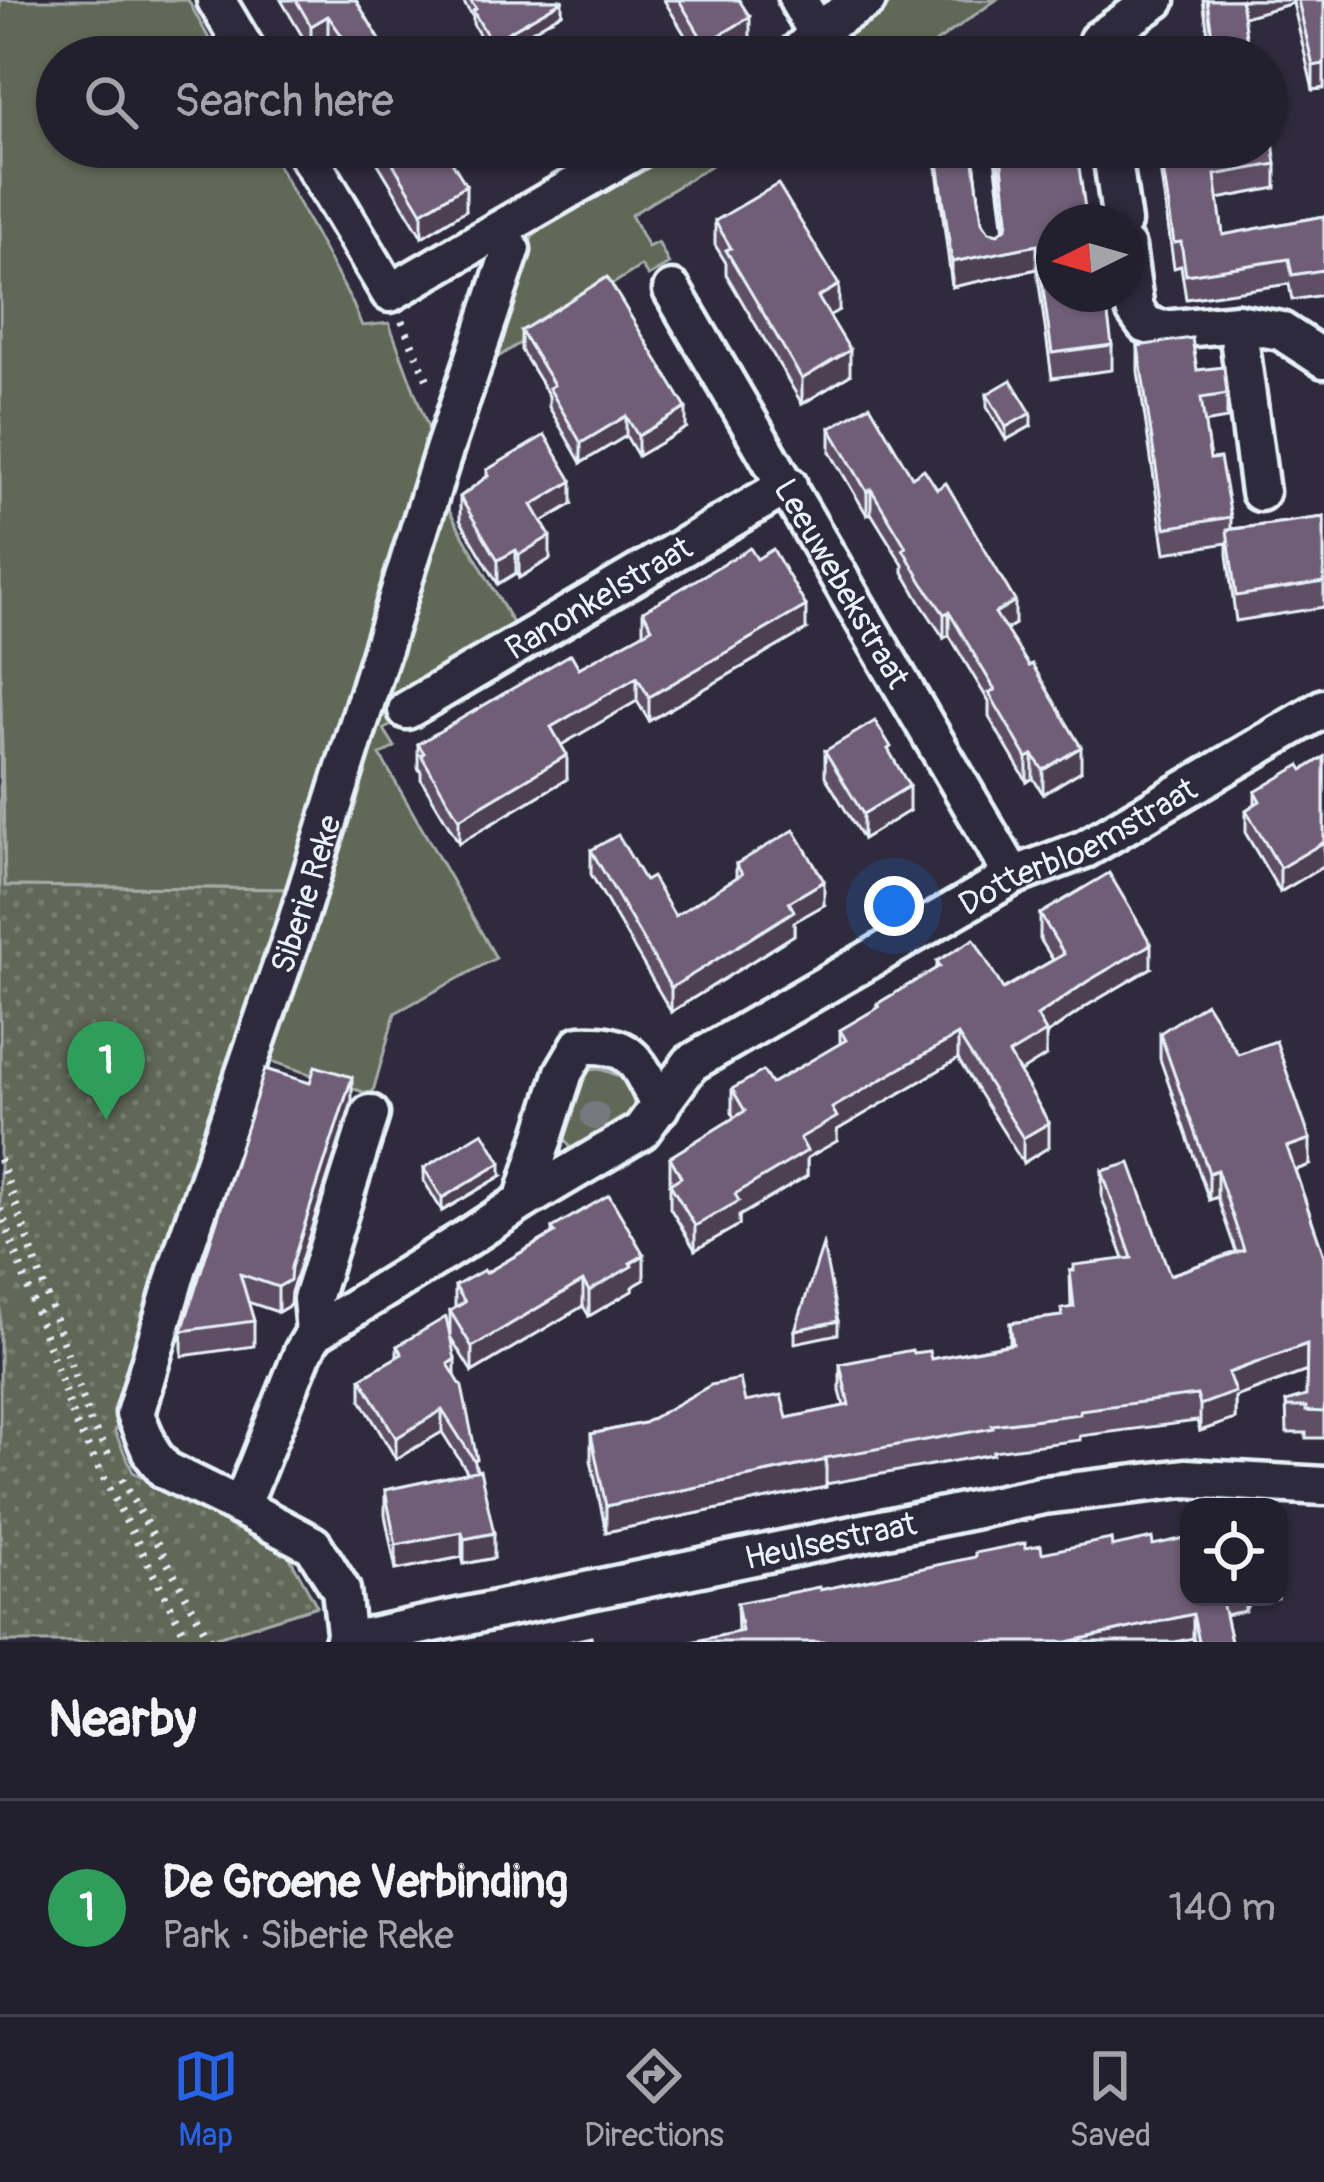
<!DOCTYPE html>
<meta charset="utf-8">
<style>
body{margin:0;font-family:Pangolin,sans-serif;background:#2b2836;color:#f1f3f6}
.controls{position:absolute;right:36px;bottom:36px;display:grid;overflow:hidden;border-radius:24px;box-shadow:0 3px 9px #0004}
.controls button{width:108px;height:108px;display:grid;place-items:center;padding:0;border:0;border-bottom:3px solid #403e4a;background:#23202e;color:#f1f3f6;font:60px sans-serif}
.compass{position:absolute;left:1036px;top:204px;width:108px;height:108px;border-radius:50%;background:#23202e;box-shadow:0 3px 9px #0004;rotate:265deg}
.you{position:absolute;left:894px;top:906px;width:42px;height:42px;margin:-30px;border:9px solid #fff;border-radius:50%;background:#1a73e8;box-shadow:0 0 0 18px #1a73e833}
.badge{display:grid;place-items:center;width:78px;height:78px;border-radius:50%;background:#2563eb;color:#fff;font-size:39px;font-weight:700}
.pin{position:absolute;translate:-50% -99px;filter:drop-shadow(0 3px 6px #0008)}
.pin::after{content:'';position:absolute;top:63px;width:42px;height:36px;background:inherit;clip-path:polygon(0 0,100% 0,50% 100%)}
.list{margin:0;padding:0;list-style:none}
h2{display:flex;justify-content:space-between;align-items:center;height:156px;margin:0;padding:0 48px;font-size:51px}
h2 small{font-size:39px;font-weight:400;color:#a3a3aa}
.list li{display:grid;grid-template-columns:78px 1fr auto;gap:36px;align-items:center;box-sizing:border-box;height:216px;padding:0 48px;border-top:3px solid #403e4a}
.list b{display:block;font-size:45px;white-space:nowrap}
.list p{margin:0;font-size:39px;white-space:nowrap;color:#a3a3aa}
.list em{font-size:39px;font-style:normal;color:#a3a3aa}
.icon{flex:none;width:66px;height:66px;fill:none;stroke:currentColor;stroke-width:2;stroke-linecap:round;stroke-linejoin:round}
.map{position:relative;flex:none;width:1324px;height:1642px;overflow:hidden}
.search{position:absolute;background:#23202e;box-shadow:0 3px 9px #0004;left:36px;right:36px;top:36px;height:132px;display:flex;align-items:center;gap:30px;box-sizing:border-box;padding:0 42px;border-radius:66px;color:#a3a3aa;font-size:45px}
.sheet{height:372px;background:#23202e}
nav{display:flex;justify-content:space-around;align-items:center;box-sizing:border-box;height:168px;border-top:3px solid #403e4a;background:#23202e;font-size:33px;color:#a3a3aa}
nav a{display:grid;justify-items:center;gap:6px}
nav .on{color:#2563eb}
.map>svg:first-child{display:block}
.green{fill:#626759;stroke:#a5aca8;stroke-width:3}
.park{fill:url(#park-dots);stroke:#a5aca8;stroke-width:3}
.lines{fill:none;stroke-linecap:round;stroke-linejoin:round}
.lane-casing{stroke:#e8f1f8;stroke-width:27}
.street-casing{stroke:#e8f1f8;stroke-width:45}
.path{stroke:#e8f1f8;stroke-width:8;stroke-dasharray:3 9;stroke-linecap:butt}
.lane{stroke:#2f2a3d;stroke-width:18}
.street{stroke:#2f2a3d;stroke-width:36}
.tree{fill:#777981}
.wall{fill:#5f5066;stroke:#e8f1f8;stroke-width:3}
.shaded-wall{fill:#4e4153;stroke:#e8f1f8;stroke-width:3}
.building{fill:#6f5d77;stroke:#e8f1f8;stroke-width:3}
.labels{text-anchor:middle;stroke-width:10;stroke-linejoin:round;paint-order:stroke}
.street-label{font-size:33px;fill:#e8f1f8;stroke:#2f2a3d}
</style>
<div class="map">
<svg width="1324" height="1642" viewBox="0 0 1324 1642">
<defs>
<pattern id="park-dots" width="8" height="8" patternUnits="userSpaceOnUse" patternTransform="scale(3)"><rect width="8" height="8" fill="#626759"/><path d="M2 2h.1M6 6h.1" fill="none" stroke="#787d72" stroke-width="1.8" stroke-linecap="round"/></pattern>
</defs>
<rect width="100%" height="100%" fill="#2f2a3d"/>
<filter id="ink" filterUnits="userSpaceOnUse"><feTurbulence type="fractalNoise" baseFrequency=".00833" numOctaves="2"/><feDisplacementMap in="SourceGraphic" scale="24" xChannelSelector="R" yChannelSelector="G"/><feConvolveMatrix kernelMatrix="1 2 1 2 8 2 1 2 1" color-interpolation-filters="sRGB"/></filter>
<g filter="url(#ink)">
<g class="green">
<path d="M0 0H188L219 57H57V147H268L352 302 362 326 389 323 430 433 291 889 5 886 0 669Z"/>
<path d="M897 0H996L915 57H819L834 38Z"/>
<path d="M672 147H741L631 215 648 247 658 242 669 264 648 276 641 266 484 366 517 268 536 230Z"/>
<path d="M442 498 515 627 393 696 404 719 384 729 395 747 380 755 496 958 395 1013 372 1095 265 1059Z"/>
<path d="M599 1069C632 1077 639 1091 631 1123L576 1152C548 1131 568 1104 577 1076L587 1070Z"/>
</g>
<path class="park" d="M0 669 5 886 291 889 133 1350 115 1432 133 1472 289 1556 317 1606 201 1642H0Z"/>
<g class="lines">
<defs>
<path id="lane" d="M983 147 995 245"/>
<g id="street">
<path d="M216 0 250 57"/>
<path d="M798 0 818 34"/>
<path d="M793 57 830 22 867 0"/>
<path d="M1100 57 1098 40 1156 0"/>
<path d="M303 147 390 293 642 147"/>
<path d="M1111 147 1122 222"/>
<path d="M1126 247 1135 310 1145 324 1163 330 1237 323 1281 331 1324 359"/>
<path id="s1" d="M672 290 1013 876"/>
<path d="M1237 323 1260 492"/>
<path id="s2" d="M407 710 788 485"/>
<path d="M523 1201 564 1072 580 1045C634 1042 638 1063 660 1107"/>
<path d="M315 1332 312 1299 370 1114"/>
<path id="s3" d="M241 1507 165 1470 152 1454 135 1414 178 1267 294 931 444 450 511 250 498 232"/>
<path id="s4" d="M347 1641 341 1590 313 1545 241 1507 303 1352 315 1332 470 1236 523 1201 641 1131 691 1063 1013 876 1085 849 1324 708"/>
<path id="s5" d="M343 1642 1044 1495 1185 1478 1324 1486"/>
</g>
</defs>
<use href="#lane" class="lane-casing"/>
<use href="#street" class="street-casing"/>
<g class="path">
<path d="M402 321 429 384"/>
<path d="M0 1159 91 1423 112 1461"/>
<path d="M0 1209 77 1426 189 1642"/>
<path d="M122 1479 211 1642"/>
</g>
<use href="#lane" class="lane"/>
<use href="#street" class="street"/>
</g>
<circle class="tree" cx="595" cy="1116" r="14"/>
<g class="wall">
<path d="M281 0H356L390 57H339L328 41 311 51Z"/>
<path d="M462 0H561L562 13 491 55 473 24V17Z"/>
<path d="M664 0H739L750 42 725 57H698Z"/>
<path d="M1203 0H1324V89L1313 90 1293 3 1243 17 1249 57 1211 56Z"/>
<path d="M368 147H443L466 210 422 237Z"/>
<path d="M934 147H972L982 222 989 232 998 234 1006 227 997 147H1076L1054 222 1112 345V370L1052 378 1037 269 952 287Z"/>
<path d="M1157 147H1267L1276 164V188L1218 199 1223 235 1324 216V301L1323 295 1292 300 1289 284 1186 299 1181 266 1174 268Z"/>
<path d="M715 221 839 310 829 315 850 375 802 404 726 274V263L715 245Z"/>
<path d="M521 331 686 428 638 456 626 436 581 463 549 407V396L521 350Z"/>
<path d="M1138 346 1197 370 1227 394V419L1204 423 1210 459 1231 517V529L1324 517V607L1236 621 1227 555V543L1165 553 1138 371Z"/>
<path d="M987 394 1031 426 1006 440 987 407Z"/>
<path d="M830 428 912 477 1015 624 1006 630 1081 771 1043 794 1033 778 1027 782 989 717V702L949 635 944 638 922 605 903 572V565L871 513 867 515 830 452Z"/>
<path d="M487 470 572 504 542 522 550 559 519 578 516 573 498 584 460 520V497L487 477Z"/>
<path d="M643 611 806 630 649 721 637 701 561 745 567 779 459 843 421 779V772L418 768V744L579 668 643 633Z"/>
<path d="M825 751 909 811 863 839 825 776Z"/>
<path d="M1324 757V866L1280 892 1246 834V810L1255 804V792L1303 770Z"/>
<path d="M591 850 645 881 675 916 736 878V864L824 905 794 922V935L671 1012 591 874Z"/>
<path d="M1040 914 1151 968 1088 1005 1046 1035V1056L1019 1072 1049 1147 1023 1163 958 1059 837 1130V1141L807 1158V1176L739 1216V1225L695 1250 670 1208V1157L734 1118 732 1113V1089L771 1084 840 1044V1030L877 1009V1004L937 968V961L1003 989 1053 960 1040 939Z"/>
<path d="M1160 1033 1310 1165 1295 1170 1324 1256V1438H1306V1433H1287L1286 1402 1306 1396 1307 1371 1235 1397V1419L1200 1431 1197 1421 1080 1436V1440L993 1451V1454L826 1484V1487L606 1532 591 1460V1434L745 1402 787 1418 844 1406 840 1391V1364L913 1353 931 1359 1010 1344V1323L1061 1316 1071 1307 1070 1271 1124 1259 1102 1198V1171L1170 1275 1236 1252 1217 1197 1209 1200 1160 1059Z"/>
<path d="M352 1102 291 1292 290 1305 278 1312 248 1302 254 1321V1346L182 1356V1331Z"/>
<path d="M424 1168 501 1176 442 1211 424 1181Z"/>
<path d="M552 1228 644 1280 632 1287V1291L589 1316 583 1306 472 1372 451 1338 455 1377 477 1471 494 1558 464 1564 462 1557 396 1570 385 1515V1490L468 1473 442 1432 396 1459 361 1400V1378L397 1357V1346L450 1334V1311L455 1308V1286L486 1273 552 1234Z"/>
<path d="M1153 1545 1189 1597 1278 1598 1248 1604 1245 1611 1225 1615 1231 1642H1194L1193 1638 738 1632 737 1603 820 1590 1025 1548 1042 1553Z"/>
</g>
<g class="shaded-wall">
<path d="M1240 0H1293V3L1240 18Z"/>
<path d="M562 1V13L491 55V42Z"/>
<path d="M328 16V41L311 51V26Z"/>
<path d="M750 17V42L725 57H705V44Z"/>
<path d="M1324 63V88L1313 90V66Z"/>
<path d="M552 147H571L552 158Z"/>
<path d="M466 185V210L422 237V212Z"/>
<path d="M1037 245V269L952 287V262Z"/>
<path d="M839 285V310L818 322V297Z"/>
<path d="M850 350V375L802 404V379Z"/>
<path d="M686 408V428L638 456V436Z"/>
<path d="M1031 413V426L1006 440V427Z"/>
<path d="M626 416V436L581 463V443Z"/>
<path d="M572 481V504L532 528V505Z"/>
<path d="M871 489V513L867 515V492Z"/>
<path d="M550 536V559L519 578V555Z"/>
<path d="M516 550V573L498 584V560Z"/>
<path d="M1015 601V624L995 636V613Z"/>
<path d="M806 606V630L649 721V697Z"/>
<path d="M949 612V635L944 638V614Z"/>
<path d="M637 677V701L551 751V727Z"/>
<path d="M1081 747V771L1043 794V770Z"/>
<path d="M567 755V779L459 843V819Z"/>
<path d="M1033 755V778L1027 782V758Z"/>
<path d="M909 786V811L863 839V814Z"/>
<path d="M1324 842V866L1280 892V868Z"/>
<path d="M824 881V905L794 922V935L671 1012V988L789 902Z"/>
<path d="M1151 944V968L1088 1005 1046 1035V1056L1009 1079V1054L1037 1016 1088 981Z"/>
<path d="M958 1035V1059L837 1130V1141L807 1158V1176L739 1216V1225L695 1250V1226L735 1194 832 1108Z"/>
<path d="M352 1077V1102L291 1292 290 1305 278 1312V1287L291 1267Z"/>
<path d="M1049 1123V1147L1023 1163V1138Z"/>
<path d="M1310 1139V1165L1287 1173V1147Z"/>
<path d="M501 1163V1176L442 1211V1198Z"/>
<path d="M1217 1170V1197L1209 1200V1173Z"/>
<path d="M644 1255V1280L632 1287V1291L589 1316V1291Z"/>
<path d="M583 1281V1306L472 1372V1347Z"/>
<path d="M838 1321V1334L795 1343V1330Z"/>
<path d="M1307 1344V1371L1235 1397V1419L1200 1431V1405L1228 1373Z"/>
<path d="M455 1359V1381L448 1364Z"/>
<path d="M442 1410V1432L396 1459V1438Z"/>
<path d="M826 1460V1487L606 1532V1506Z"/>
<path d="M462 1532V1557L396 1570V1545Z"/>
<path d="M494 1533V1558L464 1564V1539Z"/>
<path d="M1245 1597H1278V1598L1248 1604 1245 1611Z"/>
<path d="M1193 1614V1638L1175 1642H1067Z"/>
</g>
<g class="building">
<path d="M296 0H356L390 57H357L328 16 311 26Z"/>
<path d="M470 0H561L562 1 491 42 473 11 476 9Z"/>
<path d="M679 0H739L750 17 705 44Z"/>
<path d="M1207 0H1241L1249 57H1207L1215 56Z"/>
<path d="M1298 0H1324V64L1313 66Z"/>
<path d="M1268 105 1276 164 1215 175 1223 235 1324 216V277L1323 270 1292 275 1289 259 1186 275 1181 242 1174 243 1160 147H1267Z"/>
<path d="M383 147H443L466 185 422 212Z"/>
<path d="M936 147H972L982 222 989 232 998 234 1007 227 1008 219 1000 147H1076L1087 222H1054V294H1105L1112 345 1052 353 1037 245 952 262Z"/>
<path d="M778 184 839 285 818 297 850 350 802 379 726 250 731 248 715 221Z"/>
<path d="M607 277 686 408 638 436 626 416 581 443 549 388 554 385 521 331Z"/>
<path d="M1192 338 1197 370 1224 367 1227 394 1201 398 1210 459 1220 458 1231 517 1165 528 1138 346Z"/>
<path d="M1011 380 1031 413 1006 427 987 394Z"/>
<path d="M870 405 912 477 924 469 937 489 946 483 1015 601 995 613 1029 666 1032 664 1081 747 1043 770 1033 755 1027 758 989 693 995 690 949 612 944 614 922 582 903 549 906 547 871 489 867 492 830 428Z"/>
<path d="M545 435 572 481 532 505 550 536 519 555 516 550 498 560 460 497 489 475 487 470Z"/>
<path d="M1324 517V582L1236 596 1227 530Z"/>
<path d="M750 548 757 559 773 549 806 606 649 697 637 677 551 727 567 755 459 819 421 755 424 753 418 744 571 654 579 668 652 628 643 611Z"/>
<path d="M875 721 891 747 888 749 909 786 863 814 825 751Z"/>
<path d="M1324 757V842L1280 868 1246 810 1260 801 1255 792 1300 765 1303 770Z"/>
<path d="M794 830 824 881 789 902 794 911 671 988 591 850 618 835 645 881 652 877 675 916 742 874 736 864Z"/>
<path d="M1109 873 1151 944 1088 981 1037 1016 1046 1032 1009 1054 1049 1123 1023 1138 958 1035 832 1108 837 1117 800 1138 807 1151 735 1194 739 1201 695 1226 670 1184 681 1177 670 1157 745 1111 732 1089 763 1071 771 1084 846 1040 840 1030 879 1007 877 1004 940 966 937 961 974 939 1003 989 1064 954 1040 914Z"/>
<path d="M1206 1003 1238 1054 1276 1041 1310 1139 1287 1147 1324 1256V1412L1306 1411V1407H1287L1286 1402 1306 1396 1307 1344 1228 1373 1235 1392 1200 1405 1197 1395 1080 1410V1414L992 1425 993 1428 825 1458 826 1460 606 1506 591 1434 644 1423 711 1385 740 1379 745 1402 781 1395 787 1418 849 1405 840 1364 912 1350 913 1353 929 1351 931 1359 1013 1344 1010 1323 1062 1316 1061 1309 1074 1307 1070 1271H1074V1265L1132 1258 1102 1171 1130 1163 1170 1275 1244 1250 1217 1170 1209 1173 1160 1033Z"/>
<path d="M315 1066 352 1077 291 1267 290 1280 278 1287 240 1274 254 1321 182 1331 265 1069 310 1083Z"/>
<path d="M483 1132 501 1163 442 1198 424 1168Z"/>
<path d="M609 1195 644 1255 630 1263 632 1266 589 1291 583 1281 472 1347 450 1311 465 1302 455 1286 484 1270 486 1273 555 1233 552 1228Z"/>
<path d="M823 1245 838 1321 795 1330Z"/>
<path d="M446 1317 455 1359 448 1364 462 1387 477 1459 474 1460 442 1410 396 1438 361 1378 402 1354 397 1346Z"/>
<path d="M480 1470 494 1533 464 1539 462 1532 396 1545 385 1490Z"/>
<path d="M1189 1537V1597H1221L1231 1642H1199L1193 1614 1067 1642H691L742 1631 737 1603 819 1587 820 1590 975 1557V1553L1025 1543V1548L1041 1545 1042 1553 1111 1539 1112 1547 1152 1538 1153 1545Z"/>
<path d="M591 1637 592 1642H568Z"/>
</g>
</g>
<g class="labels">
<g class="street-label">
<text dy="12" stroke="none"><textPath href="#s1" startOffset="339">Leeuwebekstraat</textPath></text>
<text dy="12" stroke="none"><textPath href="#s2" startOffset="222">Ranonkelstraat</textPath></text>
<text dy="12" stroke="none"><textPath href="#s4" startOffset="1287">Dotterbloemstraat</textPath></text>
<text dy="12" stroke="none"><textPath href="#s3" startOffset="696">Siberie Reke</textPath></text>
<text dy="12" stroke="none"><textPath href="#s5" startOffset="498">Heulsestraat</textPath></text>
</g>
</g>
</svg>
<div class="controls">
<button><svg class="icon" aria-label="locate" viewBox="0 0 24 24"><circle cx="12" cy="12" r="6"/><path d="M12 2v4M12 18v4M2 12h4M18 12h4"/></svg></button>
</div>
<svg class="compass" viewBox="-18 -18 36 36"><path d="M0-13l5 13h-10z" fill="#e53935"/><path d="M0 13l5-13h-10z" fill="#a3a3aa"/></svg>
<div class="you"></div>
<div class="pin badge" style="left:106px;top:1120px;background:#2e9e5b">1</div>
<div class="search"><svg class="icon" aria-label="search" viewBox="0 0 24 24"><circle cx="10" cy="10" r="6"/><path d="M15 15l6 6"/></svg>Search here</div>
</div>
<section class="sheet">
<h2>Nearby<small></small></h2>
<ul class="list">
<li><span class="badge" style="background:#2e9e5b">1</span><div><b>De Groene Verbinding</b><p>Park · Siberie Reke</p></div><em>140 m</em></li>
</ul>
</section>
<nav>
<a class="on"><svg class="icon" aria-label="map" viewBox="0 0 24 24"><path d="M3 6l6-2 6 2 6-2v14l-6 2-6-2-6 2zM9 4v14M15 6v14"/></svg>Map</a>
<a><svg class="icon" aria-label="directions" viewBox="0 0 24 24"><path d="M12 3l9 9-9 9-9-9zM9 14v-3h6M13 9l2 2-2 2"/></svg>Directions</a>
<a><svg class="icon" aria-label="saved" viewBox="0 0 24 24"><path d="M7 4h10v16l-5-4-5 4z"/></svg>Saved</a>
</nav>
